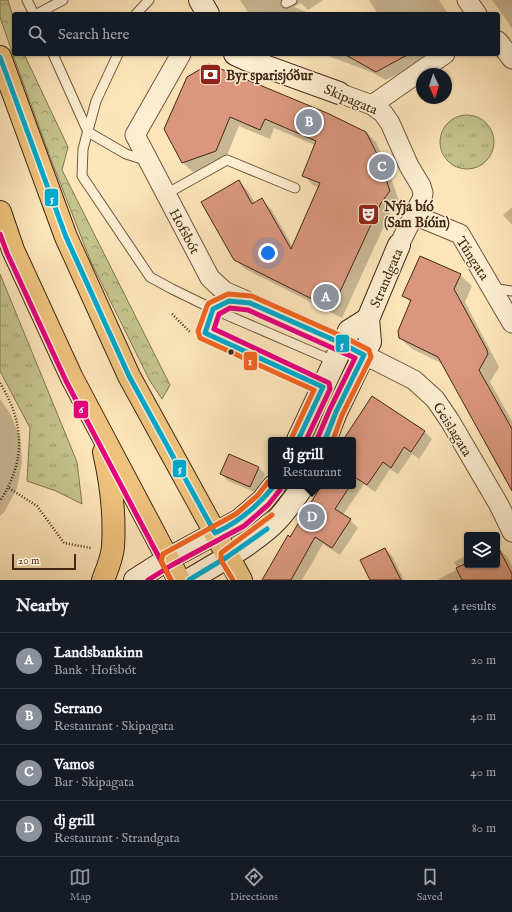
<!DOCTYPE html>
<meta charset="utf-8">
<style>
body{margin:0;font-family:"IM FELL English",serif;background:#242831;color:#f1f3f6}
.controls{position:absolute;right:12px;bottom:12px;display:grid;overflow:hidden;border-radius:4px;box-shadow:0 1px 3px #0004}
.controls button{width:36px;height:36px;display:grid;place-items:center;padding:0;border:0;border-bottom:1px solid #363941;background:#171b24;color:#f1f3f6;font:20px sans-serif}
.compass{position:absolute;left:416px;top:68px;width:36px;height:36px;border-radius:50%;background:#171b24;box-shadow:0 1px 3px #0004;rotate:176deg}
.scale{position:absolute;left:12px;bottom:10px;width:64px;box-sizing:border-box;padding-left:4px;border:2px solid #422715;border-top:0;font-size:11px;line-height:14px;white-space:nowrap;color:#422715;-webkit-text-stroke:3px #fdeed2;paint-order:stroke}
.you{position:absolute;left:268px;top:253px;width:14px;height:14px;margin:-10px;border:3px solid #fff;border-radius:50%;background:#1a73e8;box-shadow:0 0 0 6px #1a73e833}
.badge{display:grid;place-items:center;width:26px;height:26px;border-radius:50%;background:#8c9099;color:#fff;font-size:13px;font-weight:700}
.pin{position:absolute;translate:-50% -50%;border:2px solid #fff;box-shadow:0 1px 4px #0006}
.popup{position:absolute;left:268px;top:437px;width:88px;height:52px;box-sizing:border-box;display:grid;place-content:center;border-radius:4px;background:#171b24;filter:drop-shadow(0 1px 3px #0005);font-size:13px;white-space:nowrap;color:#9ea1a6}
.popup b{font-size:15px;color:#f1f3f6}
.popup::after{content:'';position:absolute;left:50%;top:100%;margin-left:-8px;border:8px solid transparent;border-top-color:#171b24}
.list{margin:0;padding:0;list-style:none}
h2{display:flex;justify-content:space-between;align-items:center;height:52px;margin:0;padding:0 16px;font-size:17px}
h2 small{font-size:13px;font-weight:400;color:#9ea1a6}
.list li{display:grid;grid-template-columns:26px 1fr auto;gap:12px;align-items:center;box-sizing:border-box;height:56px;padding:0 16px;border-top:1px solid #363941}
.list b{display:block;font-size:15px;white-space:nowrap}
.list p{margin:0;font-size:13px;white-space:nowrap;color:#9ea1a6}
.list em{font-size:13px;font-style:normal;color:#9ea1a6}
.icon{flex:none;width:22px;height:22px;fill:none;stroke:currentColor;stroke-width:2;stroke-linecap:round;stroke-linejoin:round}
.map{position:relative;flex:none;width:512px;height:580px;overflow:hidden}
.search{position:absolute;background:#171b24;box-shadow:0 1px 3px #0004;left:12px;right:12px;top:12px;height:44px;display:flex;align-items:center;gap:10px;box-sizing:border-box;padding:0 14px;border-radius:4px;color:#9ea1a6;font-size:15px}
.sheet{height:276px;background:#171b24}
nav{display:flex;justify-content:space-around;align-items:center;box-sizing:border-box;height:56px;border-top:1px solid #363941;background:#171b24;font-size:11px;color:#9ea1a6}
nav a{display:grid;justify-items:center;gap:2px}
nav .on{color:#8c9099}
.map>svg:first-child{display:block}
.grass{fill:url(#grass-tufts);stroke:#837550}
.forest{fill:url(#forest-crowns);stroke:#837550}
.shadow{fill:#0003}
.building{fill:#da977d;stroke:#422715}
.lines{fill:none;stroke-linecap:round;stroke-linejoin:round}
.lane-casing{stroke:#70563e;stroke-width:11}
.street-casing{stroke:#70563e;stroke-width:21}
.secondary-casing{stroke:#422715;stroke-width:24}
.highway-casing{stroke:#422715;stroke-width:24}
.path{stroke:#422715;stroke-width:2.5;stroke-dasharray:1 2;stroke-linecap:butt}
.lane{stroke:#fdeed2;stroke-width:9}
.street{stroke:#fdeed2;stroke-width:19}
.secondary{stroke:#fdeed2;stroke-width:22}
.highway{stroke:#eec27c;stroke-width:22}
.bus-1-casing{stroke:#fdeed2;stroke-width:8}
.bus-2-casing{stroke:#fdeed2;stroke-width:8}
.bus-3-casing{stroke:#fdeed2;stroke-width:8}
.bus-1{stroke:#00a9ce;stroke-width:5}
.bus-2{stroke:#e5007d;stroke-width:5}
.bus-3{stroke:#f26522;stroke-width:5}
.bus-dot{fill:#422715;stroke:#fdeed2;stroke-width:1.5}
.labels{text-anchor:middle;stroke-width:3;stroke-linejoin:round;paint-order:stroke}
.poi-label{font-size:14px;font-weight:bold;fill:#422715;stroke:#fdeed2;text-anchor:start}
.street-label{font-size:14px;fill:#422715;stroke:#fdeed2}
.line-badge{stroke:#fdeed2;stroke-width:1.5}
.badge-label{font-size:11px;text-anchor:middle;font-weight:bold;fill:#fff}
</style>
<div class="map">
<svg width="512" height="580" viewBox="0 0 512 580">
<defs>
<pattern id="grass-tufts" width="24" height="20" patternUnits="userSpaceOnUse"><rect width="24" height="20" fill="#c4c38b"/><path d="M3 7l-1-3M5 7V3M7 7l1-3M15 17l-1-3M17 17v-4M19 17l1-3" fill="none" stroke="#a19e70"/></pattern>
<pattern id="forest-crowns" width="20" height="18" patternUnits="userSpaceOnUse"><rect width="20" height="18" fill="#c4c38b"/><path d="M2 6a3 3 0 1 1 6 0M12 15a3 3 0 1 1 6 0" fill="none" stroke="#a19e70"/></pattern>
</defs>
<rect width="100%" height="100%" fill="#fce5b9"/>
<filter id="stains"><feTurbulence type="fractalNoise" baseFrequency=".005" numOctaves="4"/><feColorMatrix values="0 0 0 0 .2 0 0 0 0 .09 0 0 0 0 .02 0 0 0 .5 -.17"/></filter>
<radialGradient id="worn" r=".72"><stop offset=".6" stop-color="#630" stop-opacity="0"/><stop offset="1" stop-color="#630" stop-opacity=".3"/></radialGradient>
<g class="grass">
<circle cx="467" cy="142" r="27"/>
<path d="M0 274 77 462 82 504 56 491 27 481 30 428 0 371Z"/>
</g>
<path class="forest" d="M0 0H8L14 20V54H24L68 147 62 170 170 385 162 399 150 381 91 262 50 157 13 55 0 17Z"/>
<g class="shadow">
<path d="M240 0H323L308 10 301 3 294 7 312 14H249Z"/>
<path d="M369 0H439L448 14H378Z"/>
<path d="M492 0H512V28Z"/>
<path d="M323 54H428L398 74 386 80 371 72Z"/>
<path d="M187 78 366 132 376 142 388 169 399 201 390 213 342 318 245 269 235 259 238 181 248 191 255 203 262 200 271 209 293 247 319 188 313 185 304 175 315 145 274 128 270 139 239 126 225 160 193 172 183 163 166 129Z"/>
<path d="M512 207V225L503 215Z"/>
<path d="M460 275 472 286 465 302 499 367 490 382 512 421V481L443 364 412 349 400 338 411 303 403 295Z"/>
<path d="M372 397 425 432 432 439 419 459 412 454 398 474 390 469 375 492 364 484 343 515 350 520 358 528 340 555 323 544 302 580H264L323 486H353V440H344Z"/>
<path d="M0 399 10 413 20 437 22 462 17 488 5 511 0 516Z"/>
<path d="M259 468 265 474 257 493 228 481 222 474Z"/>
<path d="M497 548H498L507 557 512 566V580H439V579L458 569 454 562 467 555V565H497Z"/>
<path d="M385 549 392 556 404 580H371Z"/>
</g>
<g class="building">
<path d="M344 54H409L376 72Z"/>
<path d="M209 64 327 113 366 132 379 158 390 191 381 203 332 309 234 260 201 202 239 180 252 204 262 198 291 249 320 183 302 176 316 141 265 119 260 130 230 117 216 151 182 163 164 129 187 77Z"/>
<path d="M420 256 461 274 454 289 487 350 488 354 479 370 512 429V491L438 357 399 338 398 331 411 300 402 296Z"/>
<path d="M372 396 425 431 411 452 404 447 391 468 383 462 367 485 353 476V440H343Z"/>
<path d="M229 454 259 467 250 487 220 474Z"/>
<path d="M321 486H350L335 509 351 519 332 548 315 537 291 580H262L288 535 290 537Z"/>
<path d="M497 547H498L512 574V580H462L456 568 467 563V565H497Z"/>
<path d="M385 548 401 580H370L360 560Z"/>
</g>
<g class="lines">
<defs>
<g id="lane">
<path d="M27 0 34 14"/>
<path d="M286 3 292 0"/>
<path d="M37 14 63 0"/>
<path d="M136 14 149 0"/>
<path d="M53 54 88 132 126 154 148 161"/>
<path d="M118 54 96 101 83 149 82 176 150 277 172 289 213 309 336 362"/>
<path d="M166 194 227 160 295 188"/>
<path d="M492 288 512 291"/>
<path d="M237 302 229 301 213 309 205 333 323 387"/>
</g>
<g id="street">
<path d="M467 0 477 14"/>
<path d="M498 41 512 59"/>
<path d="M181 54 135 135 210 278 224 291 343 344 414 380 435 399 450 421 499 505 512 532"/>
<path d="M339 93 372 105 383 113 390 123 409 166 421 186 423 193 422 199 399 245"/>
<path d="M372 105 445 54"/>
<path d="M414 215 460 234 512 323"/>
</g>
<g id="secondary">
<path d="M200 0 208 14"/>
<path d="M235 54 248 60 339 93"/>
<path d="M298 440 349 331 368 319"/>
<path d="M325 440 336 412 370 342 368 319 399 245"/>
<path d="M135 580 168 559 240 520 263 500 274 486"/>
<path d="M189 580C216 564 249 546 272 525 284 514 294 499 303 486"/>
</g>
<g id="highway">
<path d="M0 57 66 237 129 376 241 580"/>
<path d="M0 212 13 250 72 378 179 580"/>
<path d="M103 580C107 570 112 558 113 547 115 515 111 482 104 452"/>
</g>
</defs>
<use href="#lane" class="lane-casing"/>
<use href="#street" class="street-casing"/>
<use href="#secondary" class="secondary-casing"/>
<use href="#highway" class="highway-casing"/>
<g class="path">
<path d="M172 314 190 332"/>
<path d="M0 383C25 424 26 461 0 501"/>
<path d="M9 488 37 506 64 543 91 548"/>
</g>
<use href="#lane" class="lane"/>
<use href="#street" class="street"/>
<use href="#secondary" class="secondary"/>
<use href="#highway" class="highway"/>
<defs>
<g id="bus-1">
<path d="M0 57 66 237 129 376 215 533C239 522 257 507 274 486"/>
<path d="M298 440 323 387 205 333 213 309 229 301 250 303 343 344 364 355 336 412 325 440"/>
<path d="M189 580 227 557 267 529"/>
</g>
<g id="bus-2">
<path d="M0 234 7 253 66 381 171 580"/>
<path d="M306 440 330 389 329 383 214 329 219 314 230 308 248 310 355 358 330 409 318 437"/>
<path d="M148 580 172 565 244 526 268 505 280 490"/>
</g>
<g id="bus-3">
<path d="M292 437 314 390 200 338 198 331 207 306 209 303 228 294 252 296 346 338 369 350 371 357 342 415 333 440"/>
<path d="M171 580 161 561 163 554 236 514 258 495 268 482"/>
<path d="M233 580 221 560V553L272 515"/>
</g>
</defs>
<use href="#bus-1" class="bus-1-casing"/>
<use href="#bus-2" class="bus-2-casing"/>
<use href="#bus-3" class="bus-3-casing"/>
<use href="#bus-1" class="bus-1"/>
<use href="#bus-2" class="bus-2"/>
<use href="#bus-3" class="bus-3"/>
</g>
<defs>
<symbol id="bank-square" viewBox="-11 -11 22 22"><rect x="-9" y="-9" width="18" height="18" rx="4" fill="#8f2418" stroke="#fdeed2"/><path d="M-6-4H6V4H-6ZM0-2.3a2.3 2.3 0 1 0 0 4.6a2.3 2.3 0 1 0 0-4.6Z" fill="#fff"/></symbol>
<symbol id="theatre-square" viewBox="-11 -11 22 22"><rect x="-9" y="-9" width="18" height="18" rx="4" fill="#8f2418" stroke="#fdeed2"/><path d="M-5-5.5Q0-4 5-5.5V0Q5 5 0 6Q-5 5-5 0ZM-3.3-2.5H-1v1.5H-3.3ZM1-2.5H3.3v1.5H1ZM-2.8 1Q0 5.5 2.8 1Z" fill="#fff"/></symbol>
</defs>
<g fill-rule="evenodd">
<use href="#bank-square" x="198" y="62" width="25" height="25"/>
<use href="#theatre-square" x="356" y="202" width="25" height="25"/>
</g>
<circle class="bus-dot" cx="231" cy="352" r="3.5"/>
<g class="labels">
<g class="poi-label">
<text x="226" y="80">Byr sparisjóður</text>
<text x="384" y="211">Nýja bíó<tspan x="384" dy="16">(Sam Bíóin)</tspan></text>
</g>
<g class="street-label">
<text transform="translate(351 99) rotate(23)" y="5">Skipagata</text>
<text transform="translate(185 231) rotate(62)" y="5">Hofsbót</text>
<text transform="translate(473 258) rotate(57)" y="5">Túngata</text>
<text transform="translate(386 278) rotate(-67)" y="5">Strandgata</text>
<text transform="translate(453 429) rotate(58)" y="5">Geislagata</text>
</g>
</g>
<g class="line-badge">
<rect x="44" y="188" width="15" height="19" rx="4" fill="#00a9ce"/>
<rect x="335" y="334" width="15" height="19" rx="4" fill="#00a9ce"/>
<rect x="243" y="351" width="15" height="20" rx="4" fill="#f26522"/>
<rect x="73" y="400" width="16" height="19" rx="4" fill="#e5007d"/>
<rect x="172" y="459" width="15" height="19" rx="4" fill="#00a9ce"/>
</g>
<g class="badge-label">
<text x="52" y="202">5</text>
<text x="342" y="348">5</text>
<text x="250" y="365">1</text>
<text x="81" y="413">6</text>
<text x="180" y="472">5</text>
</g>
<rect width="100%" height="100%" filter="url(#stains)"/>
<rect width="100%" height="100%" fill="url(#worn)"/>
</svg>
<div class="controls">
<button><svg class="icon" aria-label="layers" viewBox="0 0 24 24"><path d="M12 4l9 5-9 5-9-5zM3 14l9 5 9-5"/></svg></button>
</div>
<svg class="compass" viewBox="-18 -18 36 36"><path d="M0-13l5 13h-10z" fill="#e53935"/><path d="M0 13l5-13h-10z" fill="#9ea1a6"/></svg>
<div class="scale">20 m</div>
<div class="you"></div>
<div class="pin badge" style="left:326px;top:297px">A</div>
<div class="pin badge" style="left:309px;top:122px">B</div>
<div class="pin badge" style="left:382px;top:167px">C</div>
<div class="pin badge" style="left:312px;top:517px">D</div>
<div class="popup"><b>dj grill</b>Restaurant</div>
<div class="search"><svg class="icon" aria-label="search" viewBox="0 0 24 24"><circle cx="10" cy="10" r="6"/><path d="M15 15l6 6"/></svg>Search here</div>
</div>
<section class="sheet">
<h2>Nearby<small>4 results</small></h2>
<ul class="list">
<li><span class="badge">A</span><div><b>Landsbankinn</b><p>Bank · Hofsbót</p></div><em>20 m</em></li>
<li><span class="badge">B</span><div><b>Serrano</b><p>Restaurant · Skipagata</p></div><em>40 m</em></li>
<li><span class="badge">C</span><div><b>Vamos</b><p>Bar · Skipagata</p></div><em>40 m</em></li>
<li><span class="badge">D</span><div><b>dj grill</b><p>Restaurant · Strandgata</p></div><em>80 m</em></li>
</ul>
</section>
<nav>
<a class="on"><svg class="icon" aria-label="map" viewBox="0 0 24 24"><path d="M3 6l6-2 6 2 6-2v14l-6 2-6-2-6 2zM9 4v14M15 6v14"/></svg>Map</a>
<a><svg class="icon" aria-label="directions" viewBox="0 0 24 24"><path d="M12 3l9 9-9 9-9-9zM9 14v-3h6M13 9l2 2-2 2"/></svg>Directions</a>
<a><svg class="icon" aria-label="saved" viewBox="0 0 24 24"><path d="M7 4h10v16l-5-4-5 4z"/></svg>Saved</a>
</nav>
